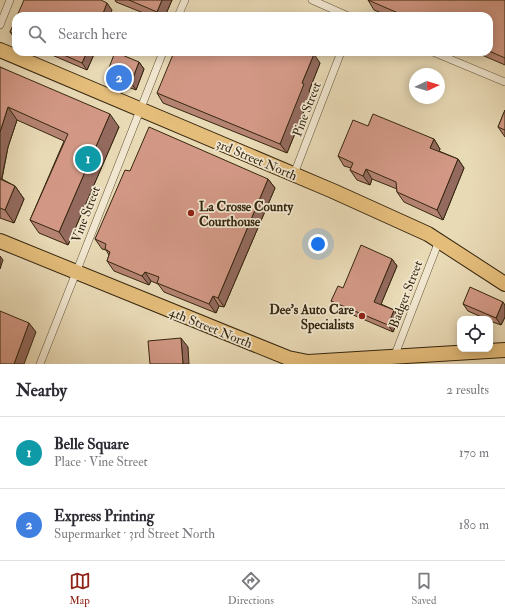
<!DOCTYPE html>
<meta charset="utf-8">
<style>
body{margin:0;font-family:"IM FELL Double Pica",serif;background:#f7f7f7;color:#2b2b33}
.controls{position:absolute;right:12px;bottom:12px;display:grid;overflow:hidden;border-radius:8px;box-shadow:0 2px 10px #0003}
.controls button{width:36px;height:36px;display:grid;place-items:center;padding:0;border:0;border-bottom:1px solid #e1e1e2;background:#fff;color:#2b2b33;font:20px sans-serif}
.compass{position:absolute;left:409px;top:68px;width:36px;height:36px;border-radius:50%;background:#fff;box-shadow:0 2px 10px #0003;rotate:86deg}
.you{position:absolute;left:318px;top:244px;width:14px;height:14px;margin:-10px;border:3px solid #fff;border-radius:50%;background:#1a73e8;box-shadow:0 0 0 6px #1a73e833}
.badge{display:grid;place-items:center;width:26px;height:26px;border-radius:50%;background:#8f2418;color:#fff;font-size:13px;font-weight:700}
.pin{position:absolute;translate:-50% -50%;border:2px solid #fff;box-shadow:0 1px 4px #0006}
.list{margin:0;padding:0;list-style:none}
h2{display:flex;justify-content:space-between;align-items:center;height:52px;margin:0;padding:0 16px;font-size:17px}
h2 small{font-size:13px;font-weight:400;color:#7c7c81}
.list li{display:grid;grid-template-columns:26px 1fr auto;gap:12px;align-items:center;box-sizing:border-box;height:72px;padding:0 16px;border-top:1px solid #e1e1e2}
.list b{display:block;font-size:15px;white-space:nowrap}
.list p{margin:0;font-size:13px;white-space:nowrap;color:#7c7c81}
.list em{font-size:13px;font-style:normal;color:#7c7c81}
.icon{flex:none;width:22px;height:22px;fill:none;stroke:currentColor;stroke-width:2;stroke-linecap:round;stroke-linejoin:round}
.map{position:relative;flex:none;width:505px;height:364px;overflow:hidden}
.search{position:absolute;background:#fff;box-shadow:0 2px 10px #0003;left:12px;right:12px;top:12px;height:44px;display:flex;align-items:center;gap:10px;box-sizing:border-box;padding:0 14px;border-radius:12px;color:#7c7c81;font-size:15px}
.sheet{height:196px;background:#fff}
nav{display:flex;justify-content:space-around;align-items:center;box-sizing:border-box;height:56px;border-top:1px solid #e1e1e2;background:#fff;font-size:11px;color:#7c7c81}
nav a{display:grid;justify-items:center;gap:2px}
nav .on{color:#8f2418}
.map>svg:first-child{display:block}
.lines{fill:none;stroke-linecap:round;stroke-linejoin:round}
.street-casing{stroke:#63543a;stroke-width:8}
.highway-casing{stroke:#362710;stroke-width:16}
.street{stroke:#f1e7d0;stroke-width:7}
.highway{stroke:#e4bd7b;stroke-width:14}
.wall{fill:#b58372;stroke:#362710}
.shaded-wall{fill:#936a5d;stroke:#362710}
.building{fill:#d29885;stroke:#362710}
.poi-dot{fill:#8f2418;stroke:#f1e7d0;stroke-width:1.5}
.labels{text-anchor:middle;stroke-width:3.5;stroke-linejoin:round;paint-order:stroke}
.street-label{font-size:13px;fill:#362710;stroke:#f1e7d0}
.poi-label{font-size:13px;font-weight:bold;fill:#362710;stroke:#f1e7d0;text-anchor:start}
</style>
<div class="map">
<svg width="505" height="364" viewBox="0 0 505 364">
<rect width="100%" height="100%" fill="#e9dab6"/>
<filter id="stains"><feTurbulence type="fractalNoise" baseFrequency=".005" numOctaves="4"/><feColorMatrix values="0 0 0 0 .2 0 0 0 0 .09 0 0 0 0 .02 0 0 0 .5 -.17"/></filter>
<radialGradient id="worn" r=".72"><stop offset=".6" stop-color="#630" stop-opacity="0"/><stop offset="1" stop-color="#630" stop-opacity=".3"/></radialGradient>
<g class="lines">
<defs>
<g id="street">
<path d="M312 0 348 16"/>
<path d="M178 16 185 0"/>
<path d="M0 25 10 0"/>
<path d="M433 52 505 82"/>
<path d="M294 174 341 52"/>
<path d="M394 357 439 241"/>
<path d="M40 364 163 52"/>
</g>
<g id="highway">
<path d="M0 50 333 191 428 234 505 284"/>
<path d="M0 241 288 358 308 362 505 350"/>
</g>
</defs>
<use href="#street" class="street-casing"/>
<use href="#highway" class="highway-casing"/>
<use href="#street" class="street"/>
<use href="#highway" class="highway"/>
</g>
<g class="wall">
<path d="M115 0H172L165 16H151L116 2Z"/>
<path d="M368 0H505V65L475 52H489V16H389L374 10Z"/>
<path d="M16 19V40L10 32Z"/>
<path d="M45 52H95L87 70Z"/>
<path d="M231 54 320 63 309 91 311 94 287 153 163 103 157 93Z"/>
<path d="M139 62 144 69 136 90 112 81 107 73Z"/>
<path d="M0 67 119 127 68 245 39 233 30 220 64 141 17 120 8 147 2 179 15 186 24 199 14 223 0 218Z"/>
<path d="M505 110V137L498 127Z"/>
<path d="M368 126 434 139 440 149 439 151 458 159 464 168 443 220 404 202 397 192V189L372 179 370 185 357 180 350 170 351 168 344 166 338 156Z"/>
<path d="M130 171 268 179 275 188 224 307 219 306 216 313 164 292 158 284 151 281 149 285 114 271 107 261 109 255 106 250 102 249 95 239Z"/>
<path d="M392 259 397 266 381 304 394 310 399 317 393 332 337 308 331 301Z"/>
<path d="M463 304 505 305V317L501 325 490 321V319H486L468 311Z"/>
</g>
<g class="shaded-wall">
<path d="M162 0H172L165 16H160L157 12Z"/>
<path d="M107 3 112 10 110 16H102Z"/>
<path d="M87 52H95L87 70 82 63Z"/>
<path d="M314 54 320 63 309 91 311 94 287 153 280 144 302 83Z"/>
<path d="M139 62 144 69 136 90 131 83Z"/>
<path d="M8 107 17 120 8 147 0 187V132Z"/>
<path d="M110 114 119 127 68 245 59 232Z"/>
<path d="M434 139 440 149 437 157 430 148Z"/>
<path d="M458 159 464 168 443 220 437 210Z"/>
<path d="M366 169 372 179 370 185 363 176Z"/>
<path d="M268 179 275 188 224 307 218 298Z"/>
<path d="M15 186 24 199 14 223 5 210Z"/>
<path d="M0 256 3 260 0 269Z"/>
<path d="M392 259 397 266 379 309 374 302Z"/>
<path d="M145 272 151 281 149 285 142 276Z"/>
<path d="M213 296 219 306 216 313 209 304Z"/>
<path d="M503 302 505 305V317L501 325 496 318Z"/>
<path d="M394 310 399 317 393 332 388 325Z"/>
<path d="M29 323 36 332 24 364H14Z"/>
<path d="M181 338 188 347 189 364H183Z"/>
</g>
<g class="building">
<path d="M24 0H101L107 3 102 16H17Z"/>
<path d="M129 0H162L157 12Z"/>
<path d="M368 0H505V58L489 51V16H405Z"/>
<path d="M16 19V35L10 32Z"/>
<path d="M57 52H87L82 63Z"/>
<path d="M115 52 139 62 131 83 107 73Z"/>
<path d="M174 52H226L231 54 232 52H309L314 54 302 83 304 84 280 144 157 93Z"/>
<path d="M0 67 110 114 59 232 30 220 68 134 8 107 0 132Z"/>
<path d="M505 110V130L498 127Z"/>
<path d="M373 114 434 139 430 148 458 159 437 210 397 192 396 182 366 169 363 176 350 170 353 163 338 156 353 120 368 126Z"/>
<path d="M149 127 268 179 218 298 213 296 209 304 157 283 159 277 145 272 142 276 107 261 110 252 105 249 106 244 95 239 125 170 130 171Z"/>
<path d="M0 179 15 186 5 210 0 208Z"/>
<path d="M361 245 392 259 374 302 394 310 388 325 331 301 338 286 343 288Z"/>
<path d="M470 287 503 302 496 318 463 304Z"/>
<path d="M0 311 29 323 14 364H0Z"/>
<path d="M181 338 183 364H150L148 341Z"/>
</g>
<g class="poi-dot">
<circle cx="191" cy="213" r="4"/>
<circle cx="362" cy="316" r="4"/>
</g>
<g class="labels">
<g class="street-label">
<text transform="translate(306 109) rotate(-69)" y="5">Pine Street</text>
<text transform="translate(257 159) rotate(23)" y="5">3rd Street North</text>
<text transform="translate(85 214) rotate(-69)" y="5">Vine Street</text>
<text transform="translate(405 294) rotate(-69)" y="5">Badger Street</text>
<text transform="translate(211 327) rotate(22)" y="5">4th Street North</text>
</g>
<g class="poi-label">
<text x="199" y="211">La Crosse County<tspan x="199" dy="15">Courthouse</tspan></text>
<text x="354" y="314" text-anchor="end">Dee's Auto Care<tspan x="354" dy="15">Specialists</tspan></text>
</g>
</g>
<rect width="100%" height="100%" filter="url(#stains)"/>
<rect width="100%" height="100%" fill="url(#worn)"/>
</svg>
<div class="controls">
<button><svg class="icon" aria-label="locate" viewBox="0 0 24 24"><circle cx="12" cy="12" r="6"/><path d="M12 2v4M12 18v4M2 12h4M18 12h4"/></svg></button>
</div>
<svg class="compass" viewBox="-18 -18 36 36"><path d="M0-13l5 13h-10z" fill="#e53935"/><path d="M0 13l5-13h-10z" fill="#7c7c81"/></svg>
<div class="you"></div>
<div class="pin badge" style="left:88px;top:159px;background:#0f9aa8">1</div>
<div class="pin badge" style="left:119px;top:78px;background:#3f7fe0">2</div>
<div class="search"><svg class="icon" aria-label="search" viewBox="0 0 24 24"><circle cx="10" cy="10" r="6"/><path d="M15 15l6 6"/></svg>Search here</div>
</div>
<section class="sheet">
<h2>Nearby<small>2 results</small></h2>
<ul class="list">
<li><span class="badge" style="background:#0f9aa8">1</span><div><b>Belle Square</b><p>Place · Vine Street</p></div><em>170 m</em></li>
<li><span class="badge" style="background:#3f7fe0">2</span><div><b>Express Printing</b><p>Supermarket · 3rd Street North</p></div><em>180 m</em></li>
</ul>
</section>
<nav>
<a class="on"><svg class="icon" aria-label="map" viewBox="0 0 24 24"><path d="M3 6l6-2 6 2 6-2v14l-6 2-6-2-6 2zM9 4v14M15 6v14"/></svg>Map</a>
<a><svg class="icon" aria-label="directions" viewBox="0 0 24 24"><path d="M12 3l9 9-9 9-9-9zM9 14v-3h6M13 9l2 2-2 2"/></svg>Directions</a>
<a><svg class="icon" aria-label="saved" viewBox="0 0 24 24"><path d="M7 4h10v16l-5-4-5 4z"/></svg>Saved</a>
</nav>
